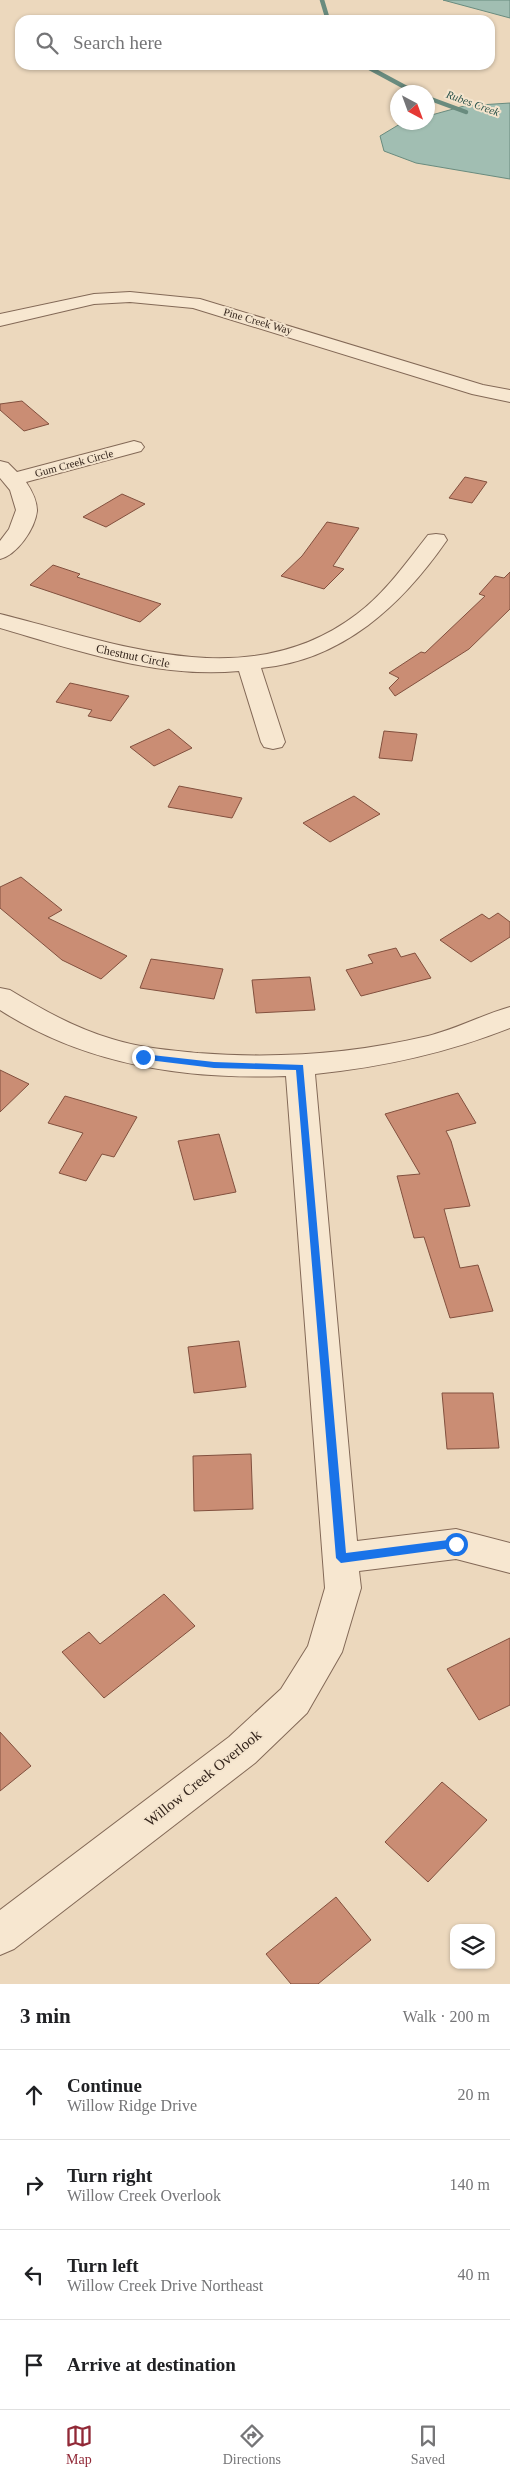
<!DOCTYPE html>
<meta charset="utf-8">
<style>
body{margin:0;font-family:Georgia,serif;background:#f6f6f6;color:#202124}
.controls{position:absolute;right:15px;bottom:15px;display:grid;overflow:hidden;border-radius:10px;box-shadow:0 1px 4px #0004}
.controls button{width:45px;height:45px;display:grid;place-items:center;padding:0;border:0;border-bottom:1px solid #e0e0e0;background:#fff;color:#202124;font:25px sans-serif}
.compass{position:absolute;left:390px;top:85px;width:45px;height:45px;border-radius:50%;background:#fff;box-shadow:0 1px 4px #0004;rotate:139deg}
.stop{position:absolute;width:15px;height:15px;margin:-11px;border:4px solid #1a73e8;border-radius:50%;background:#fff}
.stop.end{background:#1a73e8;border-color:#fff;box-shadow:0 1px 5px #0008}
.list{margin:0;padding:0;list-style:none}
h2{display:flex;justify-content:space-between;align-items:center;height:65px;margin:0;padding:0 20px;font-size:21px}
h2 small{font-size:16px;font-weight:400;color:#757577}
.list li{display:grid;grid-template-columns:32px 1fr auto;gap:15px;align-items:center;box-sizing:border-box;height:90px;padding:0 20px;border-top:1px solid #e0e0e0}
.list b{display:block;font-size:19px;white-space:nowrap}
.list p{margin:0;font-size:16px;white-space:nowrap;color:#757577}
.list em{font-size:16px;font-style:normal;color:#757577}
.icon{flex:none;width:28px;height:28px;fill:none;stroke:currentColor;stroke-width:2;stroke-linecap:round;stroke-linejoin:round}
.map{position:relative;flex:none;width:510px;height:1984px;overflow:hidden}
.search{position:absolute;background:#fff;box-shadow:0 1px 4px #0004;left:15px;right:15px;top:15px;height:55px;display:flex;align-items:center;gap:12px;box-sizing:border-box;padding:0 18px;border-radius:15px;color:#757577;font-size:19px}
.sheet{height:425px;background:#fff}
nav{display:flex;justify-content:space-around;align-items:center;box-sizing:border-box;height:70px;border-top:1px solid #e0e0e0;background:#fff;font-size:14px;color:#757577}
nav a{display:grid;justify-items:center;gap:2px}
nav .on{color:#912937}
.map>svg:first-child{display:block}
.water{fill:#a1beb2;stroke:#698b7e}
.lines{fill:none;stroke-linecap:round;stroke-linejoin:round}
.stream{stroke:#698b7e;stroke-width:4.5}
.building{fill:#ca8d74;stroke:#82503e}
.minor-casing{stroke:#836957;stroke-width:2}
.minor{fill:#f7e7d0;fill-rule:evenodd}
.route{fill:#1a73e8}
.labels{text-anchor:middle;stroke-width:4;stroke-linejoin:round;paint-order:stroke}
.far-water-label{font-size:11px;font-style:italic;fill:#2b534b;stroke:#f4e4cd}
.far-street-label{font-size:11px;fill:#33241b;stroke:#f4e4cd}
.street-label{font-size:12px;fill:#33241b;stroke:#f4e4cd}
.near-street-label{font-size:15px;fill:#33241b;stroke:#f4e4cd}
</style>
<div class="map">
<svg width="510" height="1984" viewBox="0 0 510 1984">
<rect width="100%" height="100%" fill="#ecd8bd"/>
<g class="water">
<path d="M443 0H510V18Z"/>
<path d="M510 103V179L416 163 384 151 380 136 400 124 428 122V116L464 106Z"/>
</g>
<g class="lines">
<g class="stream">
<path d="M322 0 328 20"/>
<path d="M364 65 414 92"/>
<path d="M428 98 466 112"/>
</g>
</g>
<g class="building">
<path d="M22 401 49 424 24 431 0 410V404Z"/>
<path d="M465 477 487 482 472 503 449 498Z"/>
<path d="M122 494 145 504 106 527 83 517Z"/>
<path d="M327 522 359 528 333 566 344 569 324 589 281 576 302 556Z"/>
<path d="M53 565 80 574 77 577 161 604 140 622 30 585Z"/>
<path d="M510 572V609L469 649 395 696 389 688 399 678 389 673 421 652 425 653 485 596 479 594 495 576 504 578Z"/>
<path d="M70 683 129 696 111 721 88 716 92 710 56 702Z"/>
<path d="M169 729 192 748 154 766 130 747Z"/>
<path d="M384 731 417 734 412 761 379 758Z"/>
<path d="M179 786 242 798 232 818 168 807Z"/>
<path d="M354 796 380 814 330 842 303 823Z"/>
<path d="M21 877 62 910 48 918 127 956 101 979 62 960 0 908V887Z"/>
<path d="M498 913 510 922V937L471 962 440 940 482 914 489 919Z"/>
<path d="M396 948 401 957 415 953 431 978 361 996 346 970 373 963 368 955Z"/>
<path d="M151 959 223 969 214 999 140 988Z"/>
<path d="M310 977 315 1010 256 1013 252 980Z"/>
<path d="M0 1070 29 1084 0 1112Z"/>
<path d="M458 1093 476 1123 446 1131 451 1141 470 1206 444 1209 460 1268 478 1265 493 1311 450 1318 424 1237 414 1238 397 1176 420 1174 385 1114Z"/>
<path d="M65 1096 137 1117 114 1157 102 1154 86 1181 59 1173 83 1133 48 1123Z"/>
<path d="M219 1134 236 1192 194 1200 178 1141Z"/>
<path d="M239 1341 246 1387 194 1393 188 1347Z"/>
<path d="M442 1393H493L499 1448 447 1449Z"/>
<path d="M251 1454 253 1509 194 1511 193 1456Z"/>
<path d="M164 1594 195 1626 104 1698 62 1652 89 1632 100 1644Z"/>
<path d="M510 1638V1705L479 1720 447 1669Z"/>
<path d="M0 1732 31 1766 0 1791Z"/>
<path d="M442 1782 487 1820 428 1882 385 1842Z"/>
<path d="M336 1897 371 1940 318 1984H291L266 1954Z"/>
</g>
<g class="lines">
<defs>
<g id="minor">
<path d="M130 292 200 299 483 385 510 390V402L472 394 193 308 130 302 94 304 0 326V314L94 294Z"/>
<path d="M134 441 141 443 144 447 141 451 26 482C32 491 37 500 37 511 35 529 17 555 0 559V541L9 529 16 510 10 490 0 478V461L8 463 17 472Z"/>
<path d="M436 534 444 535 447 540C402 605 343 660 261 668L285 742 282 747 273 749 264 747 261 742 239 671C158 679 76 650 0 628V614C117 643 248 697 357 614 385 593 406 563 428 535Z"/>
<path d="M0 988 10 990C43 1010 75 1028 112 1039 140 1048 169 1050 198 1053 276 1059 352 1054 428 1036 456 1029 482 1015 510 1007V1028C447 1053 383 1067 315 1074L357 1541 456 1529 510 1543V1573L456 1559 359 1571 361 1588 342 1652 307 1713 255 1763 14 1949 0 1955V1910L229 1737 281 1689 308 1646 325 1588 286 1076C186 1080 85 1065 0 1010Z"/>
</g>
</defs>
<use href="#minor" class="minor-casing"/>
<use href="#minor" class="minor"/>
</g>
<path class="route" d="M143 1054 214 1062 303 1065 346 1553 456 1539 459 1540V1547L341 1563 336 1558 296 1070 214 1068 140 1059 139 1057Z"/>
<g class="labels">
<g class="far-water-label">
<text transform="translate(473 103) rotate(20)" y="4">Rubes Creek</text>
</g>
<g class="far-street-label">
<text transform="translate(258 321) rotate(16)" y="4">Pine Creek Way</text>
<text transform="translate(74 463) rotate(-15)" y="4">Gum Creek Circle</text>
</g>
<g class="street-label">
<text transform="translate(133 656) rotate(12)" y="4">Chestnut Circle</text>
</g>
<g class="near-street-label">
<text transform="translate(203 1778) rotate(-39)" y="5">Willow Creek Overlook</text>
</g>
</g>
</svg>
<div class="controls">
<button><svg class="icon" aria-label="layers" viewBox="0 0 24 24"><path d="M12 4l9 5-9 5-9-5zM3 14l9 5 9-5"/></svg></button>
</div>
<svg class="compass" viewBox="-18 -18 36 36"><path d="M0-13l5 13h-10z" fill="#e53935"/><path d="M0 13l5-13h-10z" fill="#757577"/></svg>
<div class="stop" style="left:456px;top:1544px"></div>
<div class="stop end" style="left:143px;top:1057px"></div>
<div class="search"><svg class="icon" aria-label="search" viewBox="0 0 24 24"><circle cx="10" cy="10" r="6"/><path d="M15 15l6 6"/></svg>Search here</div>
</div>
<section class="sheet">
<h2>3 min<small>Walk · 200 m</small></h2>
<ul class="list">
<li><svg class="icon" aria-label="ahead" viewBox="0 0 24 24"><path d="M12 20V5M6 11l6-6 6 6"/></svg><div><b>Continue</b><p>Willow Ridge Drive</p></div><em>20 m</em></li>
<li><svg class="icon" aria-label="right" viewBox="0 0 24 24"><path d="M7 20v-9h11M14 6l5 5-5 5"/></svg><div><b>Turn right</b><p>Willow Creek Overlook</p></div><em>140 m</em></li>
<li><svg class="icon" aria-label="left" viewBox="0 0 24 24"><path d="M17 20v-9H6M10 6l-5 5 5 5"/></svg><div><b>Turn left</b><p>Willow Creek Drive Northeast</p></div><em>40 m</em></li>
<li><svg class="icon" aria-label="arrive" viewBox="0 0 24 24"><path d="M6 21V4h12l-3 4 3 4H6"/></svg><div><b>Arrive at destination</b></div></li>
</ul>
</section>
<nav>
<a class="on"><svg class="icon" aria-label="map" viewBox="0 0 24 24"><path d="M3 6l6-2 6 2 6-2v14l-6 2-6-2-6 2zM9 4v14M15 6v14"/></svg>Map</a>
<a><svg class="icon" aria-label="directions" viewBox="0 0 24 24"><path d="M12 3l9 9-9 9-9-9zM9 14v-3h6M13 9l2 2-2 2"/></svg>Directions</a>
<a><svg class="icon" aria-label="saved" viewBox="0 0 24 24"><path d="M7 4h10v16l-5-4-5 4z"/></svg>Saved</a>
</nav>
